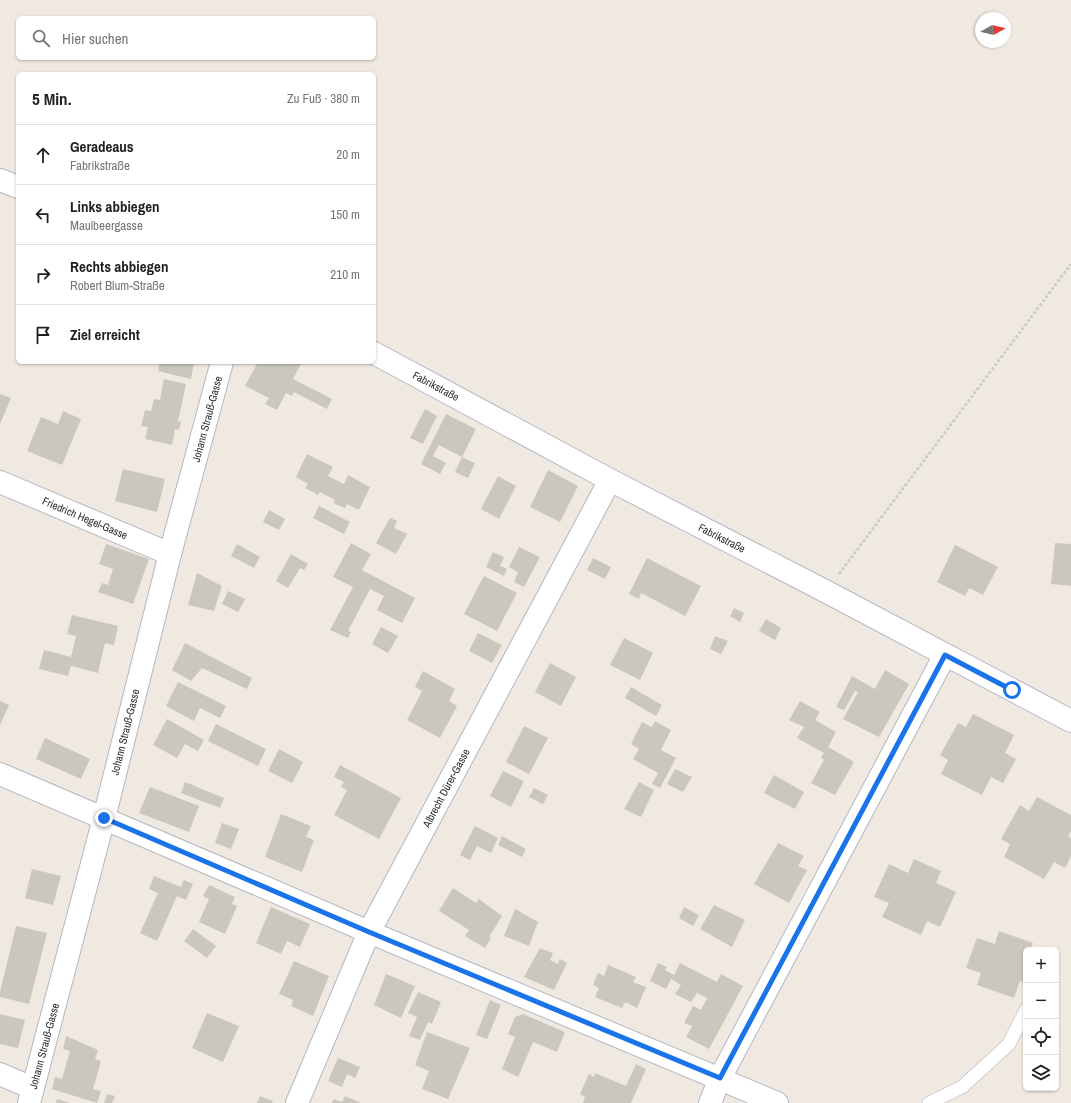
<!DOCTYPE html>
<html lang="de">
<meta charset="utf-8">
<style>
body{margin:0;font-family:"Archivo Narrow",sans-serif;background:#f6f6f6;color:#222}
.controls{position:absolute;right:12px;bottom:12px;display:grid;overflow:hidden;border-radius:6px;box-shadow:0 1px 3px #0004}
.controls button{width:36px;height:36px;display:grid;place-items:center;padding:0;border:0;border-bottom:1px solid #e0e0e0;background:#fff;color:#222;font:20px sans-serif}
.compass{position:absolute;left:975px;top:12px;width:36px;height:36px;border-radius:50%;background:#fff;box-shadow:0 1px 3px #0004;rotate:82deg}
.stop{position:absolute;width:12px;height:12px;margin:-9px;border:3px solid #1a73e8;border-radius:50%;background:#fff}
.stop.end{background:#1a73e8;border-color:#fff;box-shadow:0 1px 4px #0008}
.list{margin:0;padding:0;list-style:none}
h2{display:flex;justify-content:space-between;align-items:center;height:52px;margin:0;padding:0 16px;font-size:17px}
h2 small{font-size:13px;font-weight:400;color:#767676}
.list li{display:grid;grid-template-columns:26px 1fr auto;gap:12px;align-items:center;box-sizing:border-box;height:60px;padding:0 16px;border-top:1px solid #e0e0e0}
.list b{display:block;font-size:15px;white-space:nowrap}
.list p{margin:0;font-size:13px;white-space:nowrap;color:#767676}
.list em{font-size:13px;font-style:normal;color:#767676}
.icon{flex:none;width:22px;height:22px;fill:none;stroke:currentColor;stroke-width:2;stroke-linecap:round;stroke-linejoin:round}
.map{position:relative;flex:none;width:1071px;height:1103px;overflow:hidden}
.search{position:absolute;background:#fff;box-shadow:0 1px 3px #0004;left:16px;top:16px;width:360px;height:44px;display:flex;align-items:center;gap:10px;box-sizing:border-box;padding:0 14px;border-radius:6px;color:#767676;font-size:15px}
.panel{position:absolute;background:#fff;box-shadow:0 1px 3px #0004;left:16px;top:72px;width:360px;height:292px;border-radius:6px}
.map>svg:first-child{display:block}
.building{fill:#cbc7bf}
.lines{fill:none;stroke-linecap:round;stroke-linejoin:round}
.service-casing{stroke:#b4b7c1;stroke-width:14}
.minor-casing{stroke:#b4b7c1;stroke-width:24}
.path{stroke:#c9c9c9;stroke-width:2.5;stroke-dasharray:3 2;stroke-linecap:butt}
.service{stroke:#fff;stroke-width:13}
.minor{stroke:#fff;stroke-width:22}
.route{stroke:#1a73e8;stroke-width:5}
.labels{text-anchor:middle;stroke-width:3;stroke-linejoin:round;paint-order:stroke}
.street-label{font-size:11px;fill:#2e2e2e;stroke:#fff}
</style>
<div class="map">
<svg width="1071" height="1103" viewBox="0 0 1071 1103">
<rect width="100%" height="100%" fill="#efe9e1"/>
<g class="building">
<path d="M160 362H194L191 379 158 371Z"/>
<path d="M258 362H302L293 379 332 399 327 409 294 392 292 396 286 393 277 410 265 404 269 398 245 386Z"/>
<path d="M164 379 186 384 178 421 181 422 179 430 175 429 172 445 145 439 148 427 141 426 145 410 151 411 154 399 160 400Z"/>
<path d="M0 394 11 398 0 424Z"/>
<path d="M425 409 437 416 423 444 410 438Z"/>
<path d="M63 411 81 419 62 465 27 451 41 417 58 424Z"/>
<path d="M446 414 476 429 462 457 439 445 433 456 446 463 440 474 421 464Z"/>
<path d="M307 454 333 467 328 476 344 484 348 475 370 487 359 510 347 504 345 508 333 503 335 500 320 492 318 495 305 488 308 484 296 477Z"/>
<path d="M462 457 475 463 468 478 455 472Z"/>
<path d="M123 469 165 479 157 512 115 501Z"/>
<path d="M548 470 578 486 560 522 530 507Z"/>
<path d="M498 476 516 486 499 519 481 509Z"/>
<path d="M319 506 350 522 344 534 313 518Z"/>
<path d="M269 510 285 519 279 530 263 522Z"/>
<path d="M390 518 397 521 394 528 407 534 396 554 376 543Z"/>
<path d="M351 543 371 554 362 570 415 598 402 623 377 610 384 596 370 589 348 631 351 632 348 638 330 630 353 587 333 577Z"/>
<path d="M1055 543 1071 544V586L1051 584Z"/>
<path d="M106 544 149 559 133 604 98 592 102 583 108 585 113 569 99 564Z"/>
<path d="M237 544 260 557 254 568 231 556Z"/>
<path d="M955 545 998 567 983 595 969 588 965 596 937 582Z"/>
<path d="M519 547 540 557 524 587 514 582 518 572 509 567Z"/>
<path d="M493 552 504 557 500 566 507 569 504 576 486 567Z"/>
<path d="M291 554 308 564 304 570 300 568 288 588 276 581Z"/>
<path d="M593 558 611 567 605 579 587 570Z"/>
<path d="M647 558 701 586 685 616 641 593 639 599 629 594Z"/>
<path d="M197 573 222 586 214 611 188 605Z"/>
<path d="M484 576 517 593 497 631 464 614Z"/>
<path d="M228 591 245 599 238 612 222 604Z"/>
<path d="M734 608 744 613 740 622 730 616Z"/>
<path d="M72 615 118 626 114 645 105 643 98 673 71 666 68 676 39 669 44 650 71 657 76 636 67 634Z"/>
<path d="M766 619 781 628 775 640 759 631Z"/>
<path d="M381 627 398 636 388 653 372 644Z"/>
<path d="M478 633 502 645 492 663 469 651Z"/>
<path d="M715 636 728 641 721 654 710 649Z"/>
<path d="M624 638 653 653 640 680 610 665Z"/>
<path d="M185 643 252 678 247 689 202 668 191 681 172 670Z"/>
<path d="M550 663 576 677 561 706 535 692Z"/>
<path d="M885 670 909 684 879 737 843 719 858 692 855 691 844 710 836 707 852 676 875 689Z"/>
<path d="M423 671 455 689 449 701 457 706 440 738 407 720 422 691 415 687Z"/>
<path d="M178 682 226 706 220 718 200 708 194 721 166 706Z"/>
<path d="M631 687 662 705 656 716 625 698Z"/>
<path d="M0 701 9 705 0 725Z"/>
<path d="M800 701 820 712 815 720 836 732 828 747 854 762 835 795 811 783 824 760 821 757 824 753 797 738 804 727 789 720Z"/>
<path d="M973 714 1014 735 1005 753 1016 759 1003 783 991 777 982 795 941 774 948 760 940 755 958 723 966 727Z"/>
<path d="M167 719 204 740 198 751 185 744 177 758 153 745Z"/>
<path d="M655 721 671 730 661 750 676 758 660 788 652 784 658 773 633 759 639 749 631 744 642 722 652 727Z"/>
<path d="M216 724 266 749 258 766 208 741Z"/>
<path d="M524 726 548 738 529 774 506 762Z"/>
<path d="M45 738 90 759 81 779 36 759Z"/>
<path d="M279 749 303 762 292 783 268 771Z"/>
<path d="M340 765 401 798 379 839 334 815 347 790 341 787 344 782 334 777Z"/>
<path d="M675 769 692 777 683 792 667 784Z"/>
<path d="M503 771 524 781 511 807 490 796Z"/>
<path d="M774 775 804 792 795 809 764 793Z"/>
<path d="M185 782 224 798 220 808 181 793Z"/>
<path d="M639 782 654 790 641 817 624 809Z"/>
<path d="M150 787 199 806 189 832 139 813Z"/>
<path d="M534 788 548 795 543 804 529 797Z"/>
<path d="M1037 797 1071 815V831L1068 836 1071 838V856L1065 868 1054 862 1044 879 1004 857 1010 844 1001 839 1020 805 1029 811Z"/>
<path d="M281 814 311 826 306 837 314 840 302 872 265 857Z"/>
<path d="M222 823 239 829 231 849 215 843Z"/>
<path d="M475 826 498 838 491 853 477 846 470 860 460 855Z"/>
<path d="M502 836 526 849 522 857 498 845Z"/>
<path d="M778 843 804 856 798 866 807 870 789 903 754 884Z"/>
<path d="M914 859 941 871 936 883 956 892 940 927 927 921 921 935 882 917 889 903 874 897 889 864 908 873Z"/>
<path d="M32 869 61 876 53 905 25 898Z"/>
<path d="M154 876 181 887 184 880 193 884 186 900 177 896 157 941 140 933 158 893 149 889Z"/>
<path d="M209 885 235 897 232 904 237 906 225 934 199 922 209 899 203 896Z"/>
<path d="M453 888 476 903 479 899 502 916 489 937 491 938 485 948 465 936 469 930 439 911Z"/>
<path d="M714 905 745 920 732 947 700 929Z"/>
<path d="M271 907 310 924 300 947 287 941 281 954 256 943Z"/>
<path d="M684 907 699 915 693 926 679 918Z"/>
<path d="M515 909 538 922 529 946 504 936Z"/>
<path d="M16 926 47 933 29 1004 0 997V992Z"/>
<path d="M193 929 216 946 207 958 184 941Z"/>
<path d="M999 931 1033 943 1030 950H1026V983L1020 981 1014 998 977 985 981 973 966 968 977 938 995 944Z"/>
<path d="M540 948 553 953 550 960 558 964 560 959 567 963 554 990 524 977Z"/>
<path d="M294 961 329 976 313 1016 291 1006 293 1000 279 994Z"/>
<path d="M658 963 667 967 665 970 674 975 680 963 717 982 721 974 743 986 709 1049 686 1037 692 1026 684 1023 693 1006 701 1010 707 998 697 993 691 1002 675 994 681 985 671 979 666 989 650 981Z"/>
<path d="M608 965 636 977 633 982 646 987 637 1008 625 1002 622 1008 595 997 599 988 593 985 598 973 604 976Z"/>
<path d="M386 974 415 986 401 1018 374 1005Z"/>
<path d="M418 992 441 1002 432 1024 428 1022 420 1040 409 1036 417 1017 408 1013Z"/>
<path d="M490 1000 501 1005 487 1039 476 1035Z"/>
<path d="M207 1013 239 1026 223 1062 192 1048Z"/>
<path d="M0 1014 25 1020 18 1048 0 1044Z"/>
<path d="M523 1014 565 1032 557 1052 533 1042 518 1077 502 1069 515 1037 508 1034 515 1017Z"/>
<path d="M427 1032 470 1048 448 1099 422 1089 429 1071 415 1065Z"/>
<path d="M66 1036 98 1050 95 1059 101 1061 93 1089 101 1091 97 1103 52 1089 55 1077 62 1079 70 1051 63 1049Z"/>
<path d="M338 1058 360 1067 355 1078 347 1074 342 1087 328 1081Z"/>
<path d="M636 1064 646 1069 631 1103H583L585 1097 580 1094 589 1074 594 1077 595 1073 626 1086Z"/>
<path d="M107 1094 115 1096 112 1103H104Z"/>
<path d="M260 1096 273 1101 272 1103H257Z"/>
<path d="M345 1096 361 1103H332L334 1099 342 1102Z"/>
<path d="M57 1099 70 1103H56Z"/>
</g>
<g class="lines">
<defs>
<path id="service" d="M929 1103 962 1087 1009 1044 1026 1010"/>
<g id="minor">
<path d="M0 180 18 187"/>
<path d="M374 353 610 480 825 591 1071 721"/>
<path d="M0 482 170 554"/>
<path d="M0 774 369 932 777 1103"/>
<path d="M0 1074 32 1088"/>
<path d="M29 1103 104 818 170 554 222 362"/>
<path d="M297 1103 369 932 610 480"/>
<path d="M710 1103 720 1078 945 655"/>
</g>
</defs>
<use href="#service" class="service-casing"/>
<use href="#minor" class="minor-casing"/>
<path class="path" d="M839 574 1071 264"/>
<use href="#service" class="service"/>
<use href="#minor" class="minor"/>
</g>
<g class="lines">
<path class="route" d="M104 818 369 932 720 1078 945 655 1012 690"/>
</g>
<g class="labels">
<g class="street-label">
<text transform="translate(436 386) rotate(28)" y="4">Fabrikstraße</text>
<text transform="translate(207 419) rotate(-75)" y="4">Johann Strauß-Gasse</text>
<text transform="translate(85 518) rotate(23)" y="4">Friedrich Hegel-Gasse</text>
<text transform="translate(722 538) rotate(27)" y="4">Fabrikstraße</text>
<text transform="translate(125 732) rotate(-76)" y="4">Johann Strauß-Gasse</text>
<text transform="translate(446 788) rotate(-62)" y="4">Albrecht Dürer-Gasse</text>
<text transform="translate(44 1046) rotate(-75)" y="4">Johann Strauß-Gasse</text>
</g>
</g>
</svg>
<div class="controls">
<button>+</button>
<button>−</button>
<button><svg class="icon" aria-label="locate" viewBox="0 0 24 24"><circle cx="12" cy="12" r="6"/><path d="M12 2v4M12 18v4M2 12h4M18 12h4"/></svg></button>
<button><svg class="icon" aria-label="layers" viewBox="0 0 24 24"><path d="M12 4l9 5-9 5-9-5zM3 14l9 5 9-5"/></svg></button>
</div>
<svg class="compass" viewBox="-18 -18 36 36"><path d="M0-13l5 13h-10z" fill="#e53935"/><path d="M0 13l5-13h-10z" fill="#767676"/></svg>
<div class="stop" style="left:1012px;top:690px"></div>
<div class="stop end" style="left:104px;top:818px"></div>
<div class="search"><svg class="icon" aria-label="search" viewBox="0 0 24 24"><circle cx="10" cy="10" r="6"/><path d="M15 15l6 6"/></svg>Hier suchen</div>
<section class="panel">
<h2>5 Min.<small>Zu Fuß · 380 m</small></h2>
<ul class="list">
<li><svg class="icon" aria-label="ahead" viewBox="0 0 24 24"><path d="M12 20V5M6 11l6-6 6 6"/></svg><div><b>Geradeaus</b><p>Fabrikstraße</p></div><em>20 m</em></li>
<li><svg class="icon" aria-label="left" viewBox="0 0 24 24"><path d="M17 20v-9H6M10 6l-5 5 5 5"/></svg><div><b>Links abbiegen</b><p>Maulbeergasse</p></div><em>150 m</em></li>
<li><svg class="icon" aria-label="right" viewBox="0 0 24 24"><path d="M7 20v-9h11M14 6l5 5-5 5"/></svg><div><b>Rechts abbiegen</b><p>Robert Blum-Straße</p></div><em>210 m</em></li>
<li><svg class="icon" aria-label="arrive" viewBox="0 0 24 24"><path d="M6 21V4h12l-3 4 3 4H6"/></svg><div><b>Ziel erreicht</b></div></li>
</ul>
</section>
</div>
